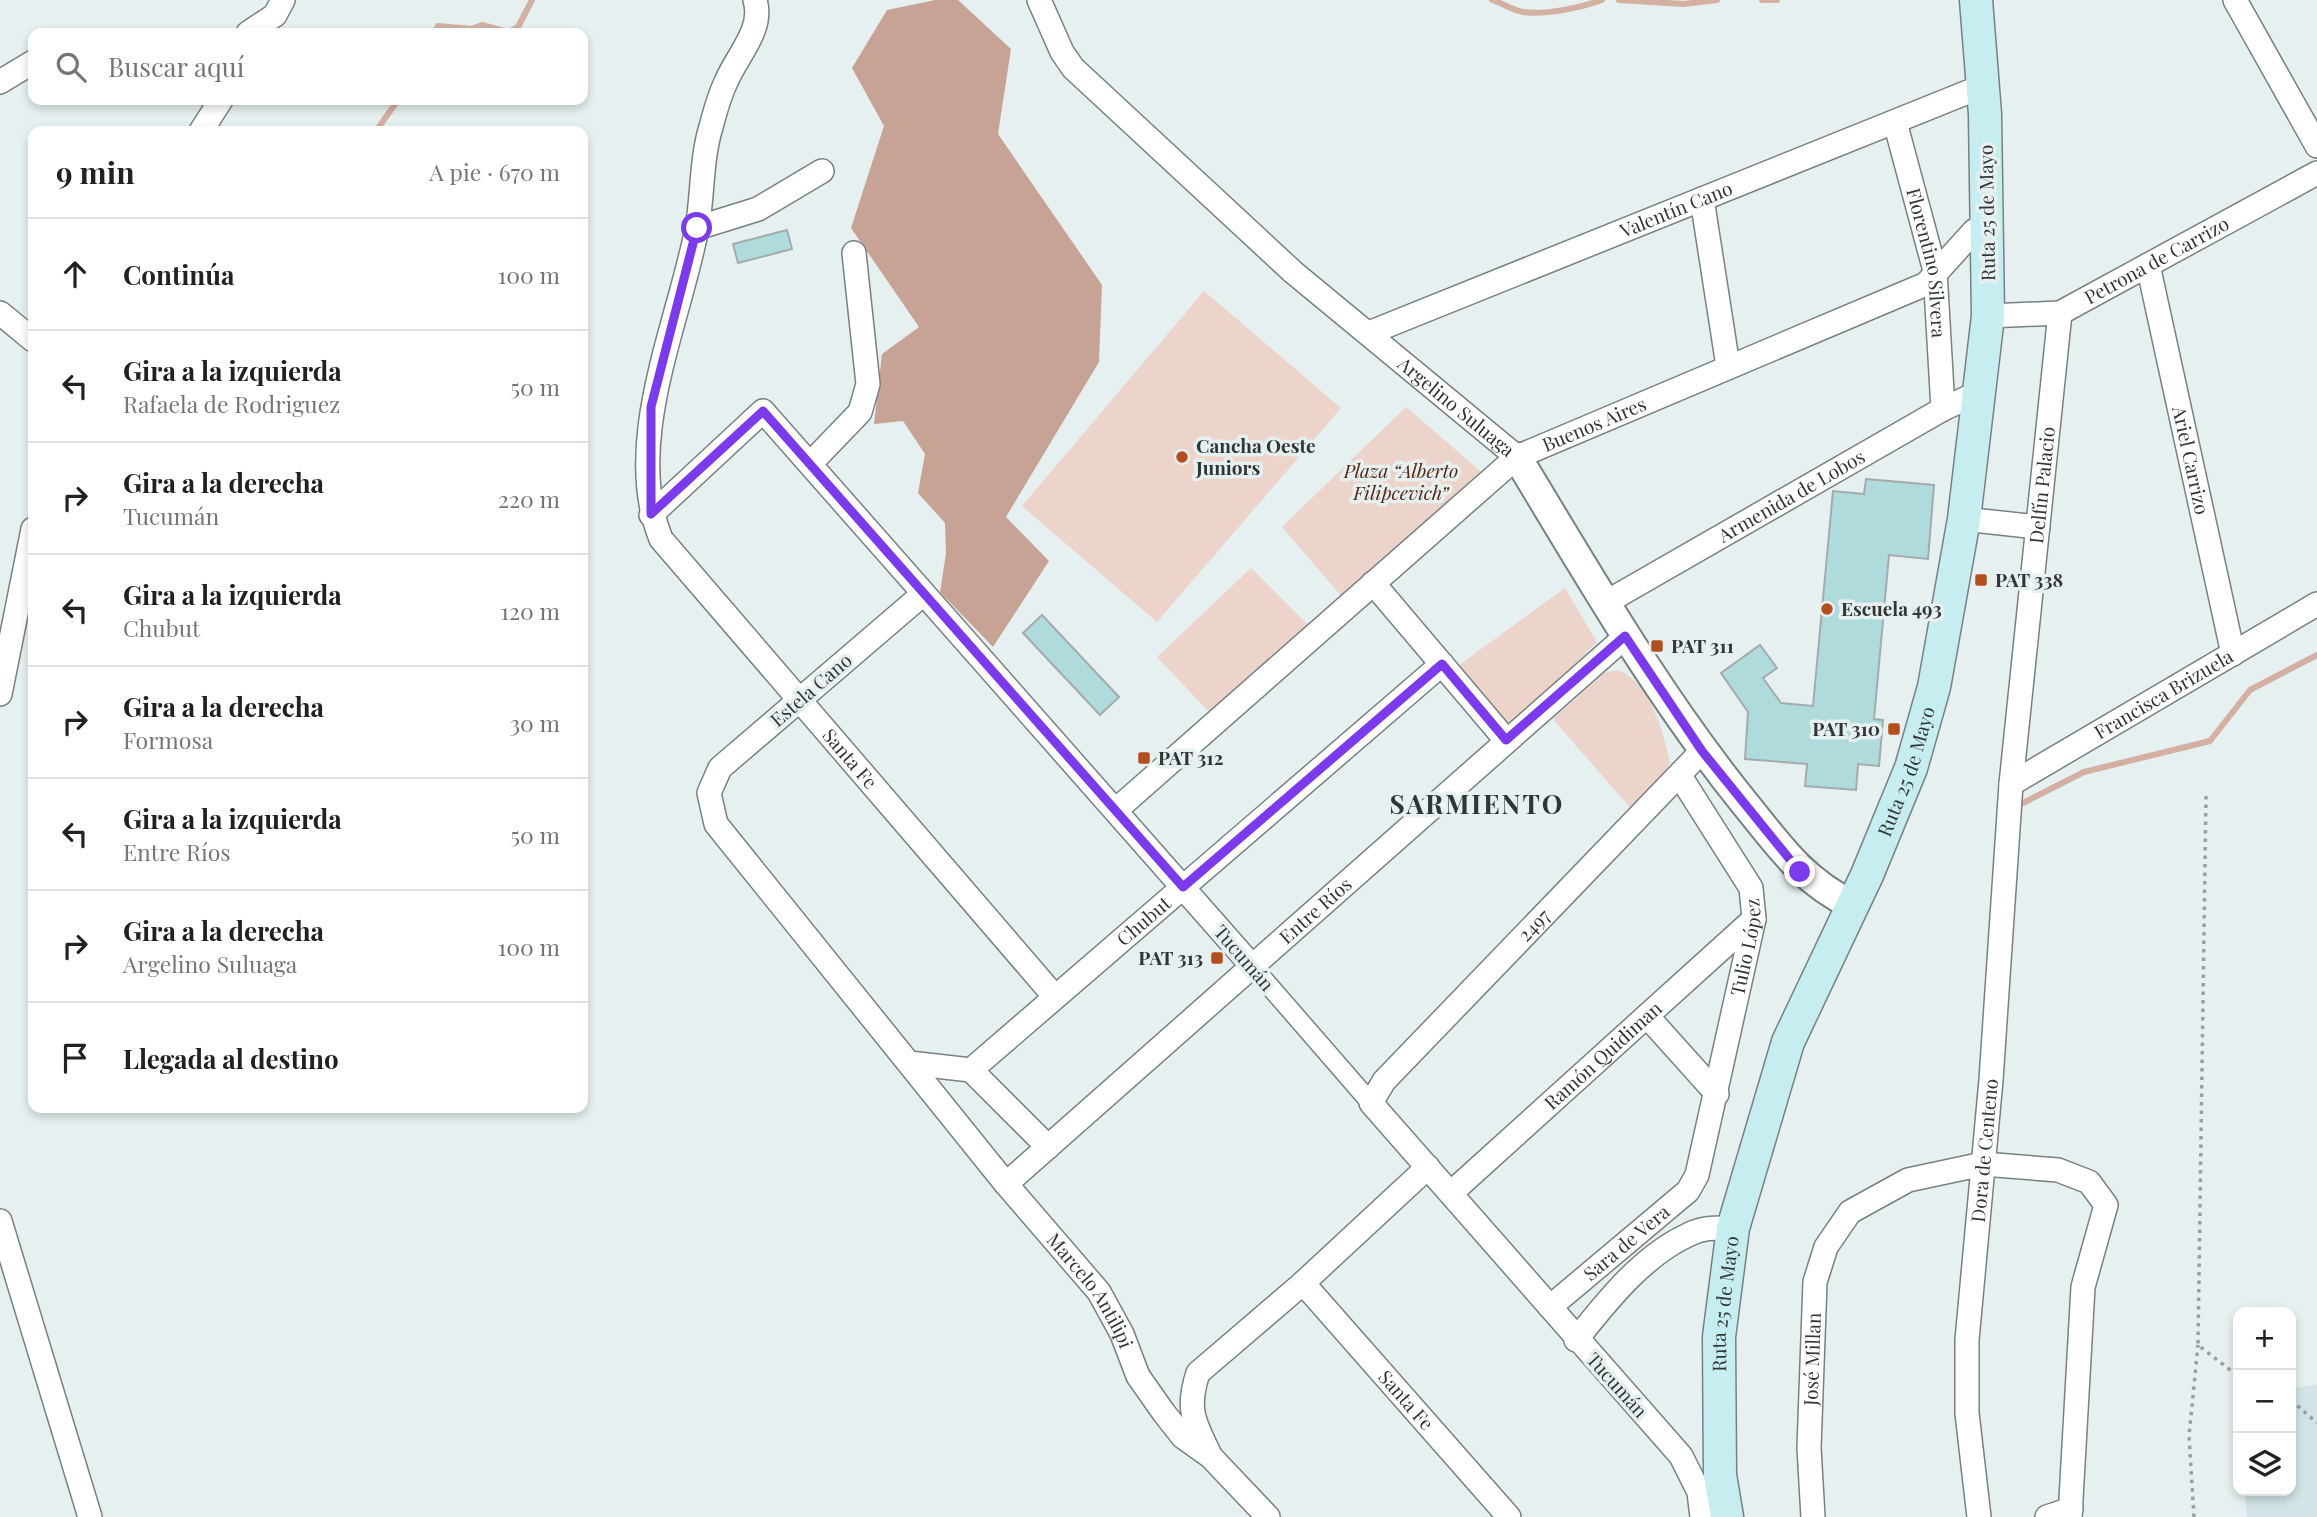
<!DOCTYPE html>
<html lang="es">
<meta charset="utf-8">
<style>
body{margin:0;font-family:"Playfair Display",serif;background:#f6f6f6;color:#202124}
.controls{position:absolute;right:21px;bottom:21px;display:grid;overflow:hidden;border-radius:14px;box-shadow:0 4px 10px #0003}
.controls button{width:63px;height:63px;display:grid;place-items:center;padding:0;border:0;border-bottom:2px solid #e0e0e0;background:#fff;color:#202124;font:35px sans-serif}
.stop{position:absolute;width:21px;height:21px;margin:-16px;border:5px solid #7c3aed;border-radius:50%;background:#fff}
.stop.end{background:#7c3aed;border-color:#fff;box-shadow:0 2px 7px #0008}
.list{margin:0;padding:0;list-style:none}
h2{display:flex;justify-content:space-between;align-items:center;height:91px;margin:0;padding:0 28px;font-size:30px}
h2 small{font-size:23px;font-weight:400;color:#757577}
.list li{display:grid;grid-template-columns:46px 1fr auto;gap:21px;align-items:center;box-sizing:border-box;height:112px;padding:0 28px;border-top:2px solid #e0e0e0}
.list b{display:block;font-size:26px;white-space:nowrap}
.list p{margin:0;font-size:23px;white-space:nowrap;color:#757577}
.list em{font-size:23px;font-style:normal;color:#757577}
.icon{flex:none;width:38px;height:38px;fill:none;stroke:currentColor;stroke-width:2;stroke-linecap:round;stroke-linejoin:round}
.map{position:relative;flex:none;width:2317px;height:1517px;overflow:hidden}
.search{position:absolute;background:#fff;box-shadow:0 4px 10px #0003;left:28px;top:28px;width:560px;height:77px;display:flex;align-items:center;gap:18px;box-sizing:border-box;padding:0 24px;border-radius:14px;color:#757577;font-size:26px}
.panel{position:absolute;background:#fff;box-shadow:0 4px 10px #0003;left:28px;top:126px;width:560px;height:987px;border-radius:14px}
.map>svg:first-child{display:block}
.built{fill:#d2e4e5}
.green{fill:#ecd4ca}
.forest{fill:#c6a395}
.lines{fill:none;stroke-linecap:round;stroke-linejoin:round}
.stream{stroke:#d3b0a2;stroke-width:6}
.building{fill:#b0dbdd;stroke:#a3abac;stroke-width:2}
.pedestrian-casing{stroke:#788181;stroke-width:21}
.minor-casing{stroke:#788181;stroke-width:26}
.tertiary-casing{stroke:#788181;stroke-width:32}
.secondary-casing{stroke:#788181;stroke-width:35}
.path{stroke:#989f9f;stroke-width:3.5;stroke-dasharray:3.5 5;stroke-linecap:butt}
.pedestrian{stroke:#fff;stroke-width:18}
.minor{stroke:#fff;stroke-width:23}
.tertiary{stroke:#fff;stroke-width:28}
.secondary{stroke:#c6edef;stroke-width:32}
.route{stroke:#7c3aed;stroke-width:9}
.poi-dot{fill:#b34e1f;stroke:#e7f0f0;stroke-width:2.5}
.labels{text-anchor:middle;stroke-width:7;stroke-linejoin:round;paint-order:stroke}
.street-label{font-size:19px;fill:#313535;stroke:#e7f0f0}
.poi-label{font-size:19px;font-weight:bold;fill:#313535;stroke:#e7f0f0;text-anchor:start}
.park-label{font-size:19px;font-style:italic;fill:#552713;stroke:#e7f0f0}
.district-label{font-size:26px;font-weight:bold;letter-spacing:2px;fill:#313535;stroke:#e7f0f0}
</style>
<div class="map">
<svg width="2317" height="1517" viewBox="0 0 2317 1517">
<rect width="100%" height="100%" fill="#e7f0f0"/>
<path class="built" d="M2317 1384V1517H2247L2245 1491H2291V1389Z"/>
<g class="green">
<path d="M1204 291 1341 408 1157 622 1022 506Z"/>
<path d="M1406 407 1486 476 1343 598 1282 527Z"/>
<path d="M1251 568 1309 626 1209 712 1157 657Z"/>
<path d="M1565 588 1597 642 1506 731 1455 668Z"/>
<path d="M1619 670C1651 685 1663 731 1670 763L1651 797 1633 811 1553 719 1606 672Z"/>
</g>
<path class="forest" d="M935 0H958L1011 49 998 134 1102 285 1099 362 1006 517 1049 561 993 647 940 592 946 553 945 523 918 493 925 454 903 421 874 424 882 354 919 327 851 228 884 126 852 68 887 10Z"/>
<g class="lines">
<g class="stream">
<path d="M1492 0C1502 3 1512 10 1523 12 1546 15 1580 8 1602 0"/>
<path d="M1619 0 1684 4 1717 0"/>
<path d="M1762 0H1777"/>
<path d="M434 33 438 26 471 29 482 25 508 32 518 27 532 0"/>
<path d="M376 131 398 100"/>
<path d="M2023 803 2084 772 2210 741 2250 690 2317 655"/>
</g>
</g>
<g class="building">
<path d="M787 230 792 249 738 263 733 244Z"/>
<path d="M1866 479 1934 485 1928 559 1889 555 1874 719 1883 720 1879 766 1858 764 1856 790 1805 786 1807 764 1745 759 1748 712 1721 673 1760 645 1777 668 1763 678 1781 703 1813 706 1833 491 1864 494Z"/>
<path d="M1042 615 1119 697 1100 715 1023 633Z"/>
</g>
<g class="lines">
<defs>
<path id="pedestrian" d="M1252 966 1371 1103"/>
<g id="minor">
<path id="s1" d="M755 0C764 30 737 55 726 82 719 96 715 112 711 127 701 159 703 195 697 228 679 323 622 443 661 539L1055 997"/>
<path id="s2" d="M1039 0 1062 52 1073 68 1293 272 1517 457"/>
<path d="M2235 0 2317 146"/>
<path d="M248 33 275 15 283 0"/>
<path d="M0 82 33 62"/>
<path id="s3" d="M1895 122 1935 271 1943 409"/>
<path d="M201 131 221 100"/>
<path d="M1702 199 1728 366"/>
<path d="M697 228 758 209 822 171"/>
<path id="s4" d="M2148 265 2233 654"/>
<path d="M0 313 33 340"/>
<path id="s5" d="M1988 316 2060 313 2317 173"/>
<path id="s6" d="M1369 333 1983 86"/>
<path d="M810 464 860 412 868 384 854 253"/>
<path d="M651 515 763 411 1252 966"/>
<path d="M1964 519 2038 527"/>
<path d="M1373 583 1506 740"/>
<path id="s7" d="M922 595 720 768 709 793 716 824 1006 1184 1099 1292 1122 1334 1138 1376 1164 1413 1183 1437 1211 1457 1268 1517"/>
<path id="s8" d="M1605 603 1943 409 1980 392"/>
<path d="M0 694 33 529"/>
<path id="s9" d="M2011 784 2317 604"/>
<path id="s10" d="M1116 810 1517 457 1926 284 1974 231 1989 222"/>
<path d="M1647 1016 1717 1094"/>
<path d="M909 1063 971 1070 1048 1147"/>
<path id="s11" d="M971 1070 1442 664"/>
<path id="s12" d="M1006 1184 1625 637"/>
<path id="s13" d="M1451 1193 1754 919"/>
<path d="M0 1221 90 1517"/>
<path id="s14" d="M1303 1283 1509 1517"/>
<path id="s15" d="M1550 1307 1688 1191 1697 1175 1754 919 1751 888 1680 776"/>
<path d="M1576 1340C1607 1301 1643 1255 1690 1234 1703 1227 1718 1228 1733 1228"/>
<path d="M1210 1455C1194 1422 1186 1409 1198 1373L1303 1283 1428 1167"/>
<path id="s16" d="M1702 1517 1699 1492 1681 1456 1371 1103 1384 1081 1702 751"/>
<path id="s17" d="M1813 1517 1809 1448 1815 1282 1826 1247 1850 1212 1908 1180 1983 1164 2058 1170 2089 1182 2106 1205 2083 1287 2070 1517"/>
<path id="s18" d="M1979 1517 1967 1413V1340L1991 1080 2011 784 2060 313"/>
<path d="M2047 1517 2071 1509"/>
</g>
<path id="tertiary" d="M1517 457C1588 574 1656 693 1742 800 1778 844 1800 879 1852 905"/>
<g id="secondary">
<path id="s19" d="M1727 1517 1720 1475 1719 1337 1733 1228 1788 1042 1867 875 1911 768 1934 687 1964 519 1988 316 1985 114 1976 0"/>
</g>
</defs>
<use href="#pedestrian" class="pedestrian-casing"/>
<use href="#minor" class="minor-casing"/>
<use href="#tertiary" class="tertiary-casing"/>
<use href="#secondary" class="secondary-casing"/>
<g class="path">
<path d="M2206 796 2198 1345 2238 1376"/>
<path d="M2291 1400 2317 1423"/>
<path d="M2194 1517 2189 1436 2198 1345"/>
</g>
<use href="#pedestrian" class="pedestrian"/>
<use href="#minor" class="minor"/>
<use href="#tertiary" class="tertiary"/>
<use href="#secondary" class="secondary"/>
</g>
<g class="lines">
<path class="route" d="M697 228 651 407V514L763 411 1183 887 1442 664 1506 740 1625 636 1702 751 1800 872"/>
</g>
<g class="poi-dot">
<circle cx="1182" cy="457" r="7"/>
<rect x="1974" y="573" width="14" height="14" rx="3.5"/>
<circle cx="1827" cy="609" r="7"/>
<rect x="1650" y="639" width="14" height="14" rx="3.5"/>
<rect x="1887" y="722" width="14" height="14" rx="3.5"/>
<rect x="1137" y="751" width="14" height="14" rx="3.5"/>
<rect x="1210" y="951" width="14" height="14" rx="3.5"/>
</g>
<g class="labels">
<g class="street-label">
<text dy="7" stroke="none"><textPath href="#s6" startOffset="331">Valentín Cano</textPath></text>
<text transform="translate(1987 213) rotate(-91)" y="7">Ruta 25 de Mayo</text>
<text dy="7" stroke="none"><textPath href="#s5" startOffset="182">Petrona de Carrizo</textPath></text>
<text dy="7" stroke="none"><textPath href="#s3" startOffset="145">Florentino Silvera</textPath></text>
<text dy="7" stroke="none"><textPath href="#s2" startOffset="588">Argelino Suluaga</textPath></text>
<text dy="7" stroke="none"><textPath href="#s10" startOffset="618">Buenos Aires</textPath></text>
<text dy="7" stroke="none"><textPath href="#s4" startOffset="200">Ariel Carrizo</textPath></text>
<text dy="7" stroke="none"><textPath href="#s18" startOffset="1036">Delfín Palacio</textPath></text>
<text dy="7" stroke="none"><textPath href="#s8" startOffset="215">Armenida de Lobos</textPath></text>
<text transform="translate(811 690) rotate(-41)" y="7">Estela Cano</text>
<text dy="7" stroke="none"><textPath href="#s9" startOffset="177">Francisca Brizuela</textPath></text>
<text dy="7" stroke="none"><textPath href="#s1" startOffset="847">Santa Fe</textPath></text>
<text dy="7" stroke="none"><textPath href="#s19" startOffset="780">Ruta 25 de Mayo</textPath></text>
<text dy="7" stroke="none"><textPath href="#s12" startOffset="413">Entre Ríos</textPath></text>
<text dy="7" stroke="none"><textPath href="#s11" startOffset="228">Chubut</textPath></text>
<text dy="7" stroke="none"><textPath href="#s16" startOffset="777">2497</textPath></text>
<text dy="7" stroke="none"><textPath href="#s15" startOffset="432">Tulio López</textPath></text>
<text transform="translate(1244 958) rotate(49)" y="7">Tucumán</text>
<text dy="7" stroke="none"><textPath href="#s13" startOffset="205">Ramón Quidiman</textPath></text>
<text dy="7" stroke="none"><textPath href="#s18" startOffset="368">Dora de Centeno</textPath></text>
<text dy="7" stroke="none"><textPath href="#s15" startOffset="100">Sara de Vera</textPath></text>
<text dy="7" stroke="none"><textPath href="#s7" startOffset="924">Marcelo Antilipi</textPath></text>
<text dy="7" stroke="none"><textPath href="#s19" startOffset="214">Ruta 25 de Mayo</textPath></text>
<text dy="7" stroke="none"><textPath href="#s17" startOffset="158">José Millan</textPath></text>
<text transform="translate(1617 1385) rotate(48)" y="7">Tucumán</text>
<text dy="7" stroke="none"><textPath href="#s14" startOffset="156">Santa Fe</textPath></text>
</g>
<g class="poi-label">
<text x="1196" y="453">Cancha Oeste<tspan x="1196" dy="22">Juniors</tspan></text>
<text x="1995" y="587">PAT 338</text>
<text x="1841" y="616">Escuela 493</text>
<text x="1671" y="653">PAT 311</text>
<text x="1880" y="736" text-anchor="end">PAT 310</text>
<text x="1158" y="765">PAT 312</text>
<text x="1203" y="965" text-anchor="end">PAT 313</text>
</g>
<g class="park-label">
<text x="1401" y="478">Plaza “Alberto<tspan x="1401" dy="22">Filipcevich”</tspan></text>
</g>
<g class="district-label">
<text x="1477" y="814">SARMIENTO</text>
</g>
</g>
</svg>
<div class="controls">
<button>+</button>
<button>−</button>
<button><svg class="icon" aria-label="layers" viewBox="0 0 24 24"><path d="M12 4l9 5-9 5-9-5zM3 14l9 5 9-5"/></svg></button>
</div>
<div class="stop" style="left:697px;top:228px"></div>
<div class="stop end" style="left:1800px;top:872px"></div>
<div class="search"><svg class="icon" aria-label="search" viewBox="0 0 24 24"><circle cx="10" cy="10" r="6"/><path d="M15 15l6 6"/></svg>Buscar aquí</div>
<section class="panel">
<h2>9 min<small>A pie · 670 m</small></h2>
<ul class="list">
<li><svg class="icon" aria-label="ahead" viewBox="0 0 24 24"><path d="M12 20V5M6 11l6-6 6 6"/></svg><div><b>Continúa</b></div><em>100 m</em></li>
<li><svg class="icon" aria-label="left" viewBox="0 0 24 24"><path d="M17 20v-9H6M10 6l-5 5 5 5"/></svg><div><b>Gira a la izquierda</b><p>Rafaela de Rodriguez</p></div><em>50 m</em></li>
<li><svg class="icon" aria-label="right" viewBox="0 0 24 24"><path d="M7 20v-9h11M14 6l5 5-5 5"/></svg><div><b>Gira a la derecha</b><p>Tucumán</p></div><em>220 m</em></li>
<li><svg class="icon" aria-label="left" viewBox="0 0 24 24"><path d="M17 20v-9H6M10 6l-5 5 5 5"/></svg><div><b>Gira a la izquierda</b><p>Chubut</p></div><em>120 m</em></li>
<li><svg class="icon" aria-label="right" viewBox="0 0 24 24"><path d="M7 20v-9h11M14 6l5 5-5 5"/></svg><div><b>Gira a la derecha</b><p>Formosa</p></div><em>30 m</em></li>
<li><svg class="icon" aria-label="left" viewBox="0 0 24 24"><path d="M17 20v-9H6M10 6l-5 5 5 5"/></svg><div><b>Gira a la izquierda</b><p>Entre Ríos</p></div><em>50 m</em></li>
<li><svg class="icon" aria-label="right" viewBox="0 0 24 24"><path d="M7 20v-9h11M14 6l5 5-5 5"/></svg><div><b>Gira a la derecha</b><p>Argelino Suluaga</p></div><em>100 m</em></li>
<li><svg class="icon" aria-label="arrive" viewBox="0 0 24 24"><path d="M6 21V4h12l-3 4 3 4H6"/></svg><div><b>Llegada al destino</b></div></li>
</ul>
</section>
</div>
